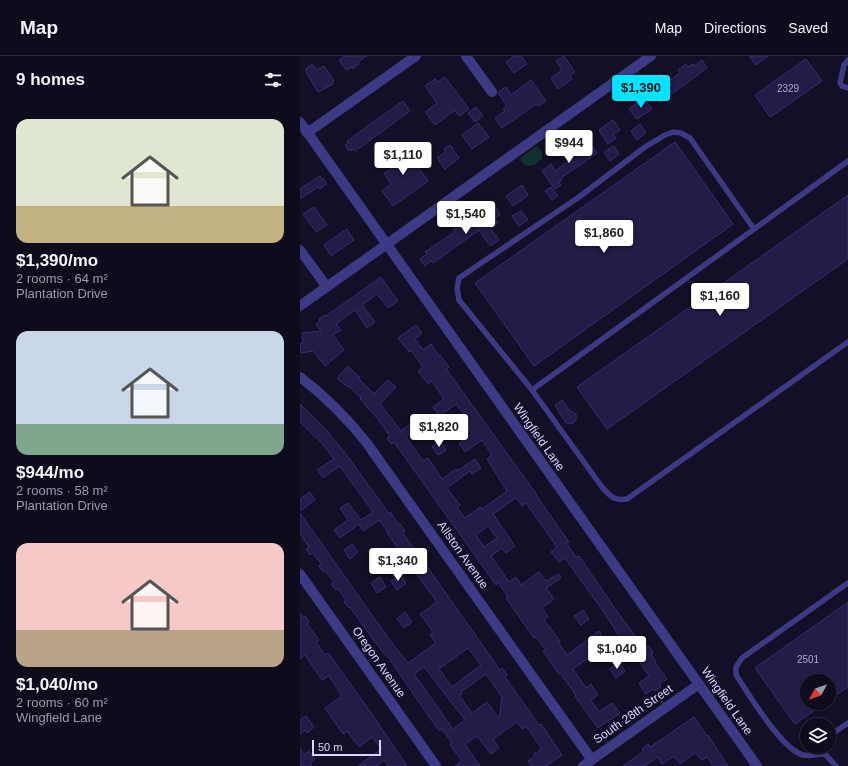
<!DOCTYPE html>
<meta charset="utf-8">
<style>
body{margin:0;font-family:Helvetica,sans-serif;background:#1c1929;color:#f1f3f6;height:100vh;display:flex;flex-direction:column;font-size:15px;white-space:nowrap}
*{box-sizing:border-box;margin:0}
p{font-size:13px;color:#9b9ba3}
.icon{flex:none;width:22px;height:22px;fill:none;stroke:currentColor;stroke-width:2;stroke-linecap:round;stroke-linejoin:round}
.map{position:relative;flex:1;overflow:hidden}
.panel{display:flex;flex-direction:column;background:#0e0b1c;width:300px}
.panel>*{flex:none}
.needle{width:26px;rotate:230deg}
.fabs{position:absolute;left:500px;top:618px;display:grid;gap:8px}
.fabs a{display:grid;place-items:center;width:36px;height:36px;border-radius:50%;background:#0e0b1c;box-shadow:0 1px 3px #0004,0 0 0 1px #2e2b3b;font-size:20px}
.scale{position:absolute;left:12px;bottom:10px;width:69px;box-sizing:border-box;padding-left:4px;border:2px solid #d9d4ff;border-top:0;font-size:11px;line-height:14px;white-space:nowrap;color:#d9d4ff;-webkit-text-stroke:3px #130f26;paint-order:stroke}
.price{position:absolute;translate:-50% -34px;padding:0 9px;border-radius:4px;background:#fff;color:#222;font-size:13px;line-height:26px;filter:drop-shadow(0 1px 2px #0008)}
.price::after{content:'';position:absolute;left:50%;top:24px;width:12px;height:9px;margin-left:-6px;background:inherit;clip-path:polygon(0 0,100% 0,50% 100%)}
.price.current{background:#00e5ff;color:#111}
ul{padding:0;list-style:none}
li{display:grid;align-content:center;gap:8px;height:212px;padding:0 16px}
li span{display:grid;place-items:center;height:124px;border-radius:12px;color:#555}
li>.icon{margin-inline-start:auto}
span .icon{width:72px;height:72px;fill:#fffc;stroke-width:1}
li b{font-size:17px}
h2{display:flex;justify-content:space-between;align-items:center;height:48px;padding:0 16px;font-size:17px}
header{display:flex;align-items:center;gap:24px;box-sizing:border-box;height:56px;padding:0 20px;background:#0e0b1c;border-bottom:1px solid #2e2b3b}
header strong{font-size:19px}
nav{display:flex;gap:22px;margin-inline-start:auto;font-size:14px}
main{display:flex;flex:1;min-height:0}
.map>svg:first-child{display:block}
.green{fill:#12302f}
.building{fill:#241b47;stroke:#3b2d73;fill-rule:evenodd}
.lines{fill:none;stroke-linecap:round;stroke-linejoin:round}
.lane{stroke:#3d3a85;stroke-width:5.5}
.street{stroke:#3d3a85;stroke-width:10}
.labels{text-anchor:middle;stroke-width:3.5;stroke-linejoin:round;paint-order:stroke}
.number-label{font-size:10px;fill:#aca6d1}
.street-label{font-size:12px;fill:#d9d4ff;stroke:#130f26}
</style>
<header>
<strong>Map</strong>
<nav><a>Map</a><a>Directions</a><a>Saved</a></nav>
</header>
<main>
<section class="panel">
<h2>9 homes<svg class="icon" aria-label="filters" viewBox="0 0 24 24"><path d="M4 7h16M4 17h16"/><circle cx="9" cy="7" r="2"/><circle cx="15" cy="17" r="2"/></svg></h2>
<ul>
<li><span style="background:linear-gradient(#dfe7d0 70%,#c2b280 0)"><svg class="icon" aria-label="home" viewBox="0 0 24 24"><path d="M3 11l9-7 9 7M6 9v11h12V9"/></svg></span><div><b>$1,390/mo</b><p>2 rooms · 64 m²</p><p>Plantation Drive</p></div></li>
<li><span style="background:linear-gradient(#c9d6e8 75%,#7fa58c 0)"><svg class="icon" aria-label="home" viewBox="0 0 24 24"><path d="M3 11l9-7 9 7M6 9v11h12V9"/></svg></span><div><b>$944/mo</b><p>2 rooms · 58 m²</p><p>Plantation Drive</p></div></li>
<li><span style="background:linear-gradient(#f6c9c9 70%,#b9a48a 0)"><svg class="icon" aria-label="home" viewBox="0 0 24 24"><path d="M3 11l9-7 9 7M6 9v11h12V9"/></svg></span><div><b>$1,040/mo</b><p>2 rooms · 60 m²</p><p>Wingfield Lane</p></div></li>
</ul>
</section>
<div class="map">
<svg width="548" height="710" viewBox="0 0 548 710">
<rect width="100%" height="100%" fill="#130f26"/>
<path class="green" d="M237,90L242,96V103L234,109L226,110L221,105L220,102Z"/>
<path class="building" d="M45,0H67L58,6L59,8L53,13L52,11L46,14L39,4Z
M214,0H221L227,8L214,17L206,6Z
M264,0L275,16L270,20L272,23L258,33L251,22L262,14L256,5Z
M449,0H468L456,9Z
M506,3L522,25L470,61L455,39Z
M402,4L407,12L366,42L357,29L365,24L367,26L380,17L378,14L386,8L388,11L393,8L394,10Z
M12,8L17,14L24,10L34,25L32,26L33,28L18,36L5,14Z
M145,21L169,53L159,60L155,54L135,69L125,56L137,47L125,30L135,23L138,26Z
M231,24L246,45L238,50L236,48L202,72L195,62L205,55L203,53L207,50L198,37V36L206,31L211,39Z
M344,42L352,53L337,63L329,53Z
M103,45L110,55L55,95L53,93L49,95L45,89L49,87L47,85Z
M176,51L183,60L175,66L168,57Z
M313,64L320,74L313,79L316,82L308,88L299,74Z
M178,67L189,81L172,93L162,79Z
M340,68L346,77L337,84L331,75Z
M375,86L433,168L234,310L175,227Z
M290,87L297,97L261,122L262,124L258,126L261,129L255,133L242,115L251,108L255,115L270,104L265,99L274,93L275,95L280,91L281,93Z
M150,89L159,102L145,113L137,102L146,96L144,93Z
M88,90L100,106L117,94L124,103L116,108L128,125L93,150L82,135L91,128L84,117L92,112L80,96Z
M314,90L319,98L310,105L304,96Z
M20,120L22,123L23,122L27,128L20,133L18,131L0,143V133Z
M222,129L228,139L213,150L206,140Z
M251,131L258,140L252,144L245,135Z
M548,139V203L307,373L277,331Z
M194,149L200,158L195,163L198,167L191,173L199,184L190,190L179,174L133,207L131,205L125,210L120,203L127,198L125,196L155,176L153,174L159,170L160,172L177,160L176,158L183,154L184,156Z
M14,151L27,169L16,176L3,158Z
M221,155L228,164L219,170L212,160Z
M47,173L54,184L31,200L24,189Z
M81,221L98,245L88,252L77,238L62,249L75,266L67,272L55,254L36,268L41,274L33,279L44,294L25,310L13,295L1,297L0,288L3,287L2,277L21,275L16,268L20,265L19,263L25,259L26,260Z
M116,269L122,277L115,283L123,294L131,288L139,300L140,299L149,311L146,313L157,328L237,439H236L269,486L266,487L276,501L279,500L316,554L345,593L349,590L353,597L351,598L356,606L355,607L367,623L359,628L361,631L355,635L353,633L346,638L339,627L349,620L330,592L329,593L319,580L305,558L265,502L259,506L251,496L257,491L226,447L222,450L216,442L193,458L215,490L206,497L202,492L191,500L209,526L216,521L221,529L239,516L246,525L259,518L261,522L246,532L254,543L242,552L248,561L244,564L260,585L258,586L267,599L289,583V582L299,575L306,586L288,599L290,601L273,613L286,632L291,628L298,639L291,644L299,656L312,647L320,657L298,672L275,640L276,639L260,617L259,618L243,595L246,594L236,581L234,582L212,551L206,542L208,540L198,527L196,529L94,386L91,388L87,382L90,380L77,362L60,343L61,342L51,332L45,329L37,322L48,310L60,322L59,323L74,338L88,324L96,331L80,348L101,375L114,365L119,372L106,381L123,405L128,402L142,423L156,413L157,415L175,403L181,412L172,418L170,415L147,432L160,449L157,451L165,462L180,451L182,453L207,435L187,403L192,399L182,384L165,396L159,387L172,378L164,365L167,363L156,348L139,360L133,351L144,343L132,325L128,328L118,315L123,311L111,294L109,296L98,282ZM188,470L197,482L184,491L176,479Z
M262,344L269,354L276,358V363L273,367L269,368L265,366L255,349Z
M0,348L26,374L46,398L85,452L89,457L90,456L99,469L100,468L105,475L102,476L133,519L200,614L202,612L207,619L205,621L239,669L241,668L262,699L246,710H231L228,705L235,700L234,698L242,693L226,670L222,673L217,666L193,683L199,692L191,698L177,680L165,688L180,710H155L162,705L150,689L152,687L142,673L139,675L90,604L75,586L50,551L49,552L44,546L46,544L38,533L36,534L31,528L34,526L25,515L23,516L19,510L21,508L13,497L10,499L6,493L9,491L0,478V457L89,583L108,607L136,587L130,579L133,576L120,558L137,546L87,477L88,476L79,464L63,475L59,468L40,482L34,474L48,464L40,452L48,447L61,464L73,456L40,410L23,422L17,414L34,403L19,384L0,366ZM168,592L181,609L152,631L139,613ZM124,611L165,664L153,673L114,618ZM186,618L202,641L199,663L187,646L172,657L159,639L162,638L161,636Z
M140,385L146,394L138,399L132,391Z
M10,436L15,444L0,455V443Z
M52,488L58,496L50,503L44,494Z
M100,519L106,527L97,534L91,525Z
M80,521L86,531L77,537L71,527Z
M548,546V631L529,644V625H507V647H525L495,668L455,612Z
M283,554L289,563L281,569L274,560Z
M105,556L112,566L104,572L97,563Z
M0,557L3,561L5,560L9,566L7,568L19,584L16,586L25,599L28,597L65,648L107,710H88L84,704L77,710H58L81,693L72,681L59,691L47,675L43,678L25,652L42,640L29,620L22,624L5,599L0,603Z
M319,607L325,615L316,622L310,613Z
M6,660L14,671L7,677L5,674L0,678V664Z
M394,661L407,680L408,679L428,710H413L407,701L402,704L395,697L380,708L374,700L362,708L358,701L345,710H323L344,695L342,693L348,688L350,691L358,686Z
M0,692L4,699L9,695L15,703L10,707L12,710H0Z"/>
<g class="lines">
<path class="lane" d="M548,4L544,9L540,27L542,30L548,32
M454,173L390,82L381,77L373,76L365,79L345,91L279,141L159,222L157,232L159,244L232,334L548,105
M232,334L302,431C311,441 314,445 327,443L548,286
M529,680L548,667
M521,698L522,691
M536,710L525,698C518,698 509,700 503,699C481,693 449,638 436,619V611L442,602L548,527"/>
<path class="street" d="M166,0L192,36
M0,66L457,710
M7,77L116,0
M0,194L27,231
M0,250L351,0
M0,321C25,340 46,361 66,386L292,704
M0,518L136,710
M283,710L399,628"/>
</g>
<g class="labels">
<g class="number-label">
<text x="488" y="36">2329</text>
<text x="508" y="607">2501</text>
</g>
<g class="street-label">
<text transform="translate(239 381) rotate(55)" y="4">Wingfield Lane</text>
<text transform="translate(163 499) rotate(55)" y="4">Allston Avenue</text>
<text transform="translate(79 606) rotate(55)" y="4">Oregon Avenue</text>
<text transform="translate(427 645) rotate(55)" y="4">Wingfield Lane</text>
<text transform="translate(333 658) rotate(-35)" y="4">South 28th Street</text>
</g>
</g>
</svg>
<div class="fabs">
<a><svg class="needle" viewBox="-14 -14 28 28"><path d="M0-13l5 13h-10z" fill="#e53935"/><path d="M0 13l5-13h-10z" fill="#9b9ba3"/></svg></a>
<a><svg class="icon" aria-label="layers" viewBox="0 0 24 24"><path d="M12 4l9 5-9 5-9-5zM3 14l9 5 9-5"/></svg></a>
</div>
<div class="scale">50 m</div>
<b class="price current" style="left:341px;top:53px">$1,390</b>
<b class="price" style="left:269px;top:108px">$944</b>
<b class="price" style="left:103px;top:120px">$1,110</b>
<b class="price" style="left:166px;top:179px">$1,540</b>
<b class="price" style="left:304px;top:198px">$1,860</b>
<b class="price" style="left:420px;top:261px">$1,160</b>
<b class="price" style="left:139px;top:392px">$1,820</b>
<b class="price" style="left:98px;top:526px">$1,340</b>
<b class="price" style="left:317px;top:614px">$1,040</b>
</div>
</main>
